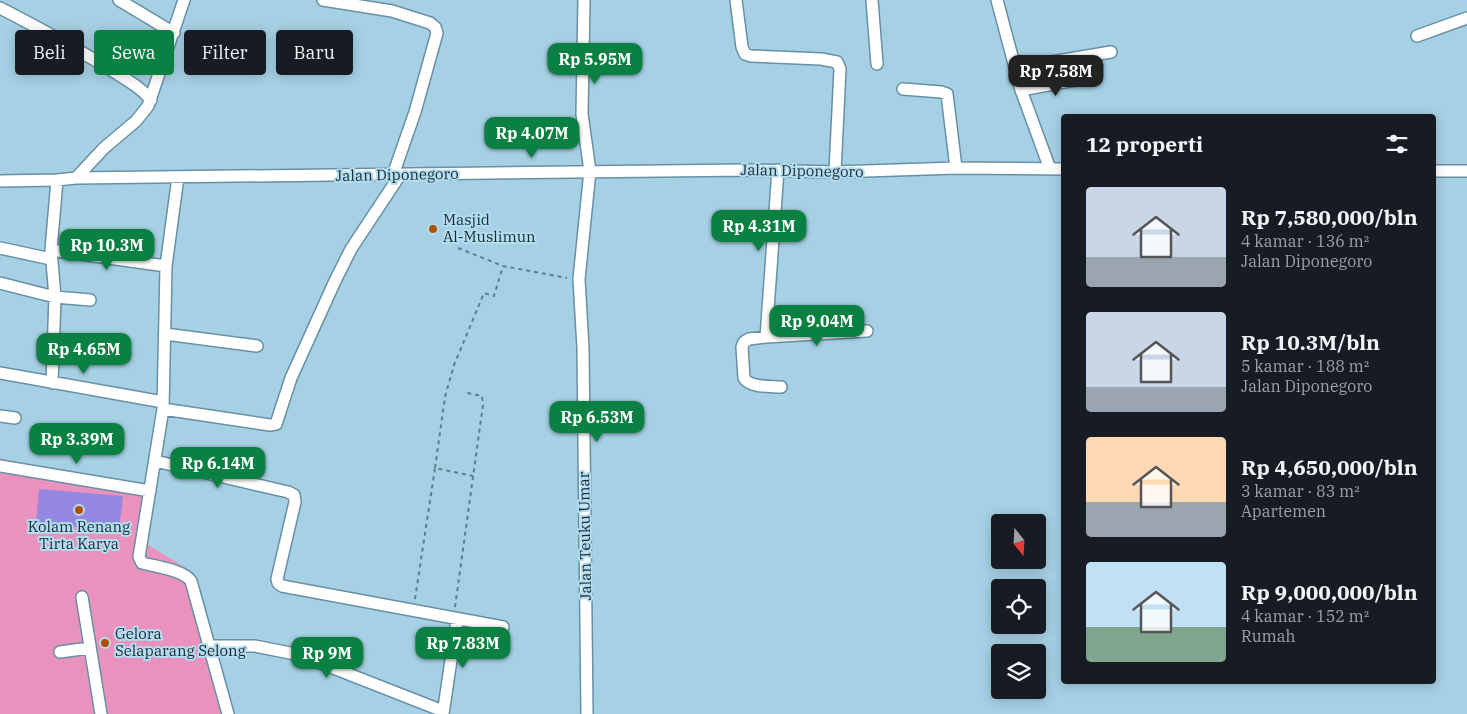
<!DOCTYPE html>
<html lang="id">
<meta charset="utf-8">
<style>
body{margin:0;font-family:"IBM Plex Serif",serif;background:#242831;color:#f1f3f6;height:100vh;display:flex;flex-direction:column;font-size:19px;white-space:nowrap}
*{box-sizing:border-box;margin:0}
p{font-size:16px;color:#9ea1a6}
.icon{flex:none;width:28px;height:28px;fill:none;stroke:currentColor;stroke-width:2;stroke-linecap:round;stroke-linejoin:round}
.map{position:relative;flex:1;overflow:hidden}
.panel{position:absolute;left:1061px;top:114px;width:375px;height:570px;display:flex;flex-direction:column;background:#171b24;border-radius:5px;box-shadow:0 2px 12px #0003}
.panel>*{flex:none}
.banner{position:absolute;left:15px;top:30px;width:475px;height:45px;display:flex;gap:10px}
.needle{width:32px;rotate:162deg}
.buttons{position:absolute;left:991px;top:514px;display:grid;gap:10px}
.buttons a{display:grid;place-items:center;width:55px;height:55px;border-radius:5px;background:#171b24;box-shadow:0 2px 12px #0003;font-size:25px}
.price{position:absolute;translate:-50% -42px;padding:0 11px;border-radius:10px;background:#0b8043;color:#fff;font-size:16px;line-height:32px;filter:drop-shadow(0 1px 2px #0008)}
.price::after{content:'';position:absolute;left:50%;top:30px;width:15px;height:11px;margin-left:-8px;background:inherit;clip-path:polygon(0 0,100% 0,50% 100%)}
.price.on{background:#222;color:#fff}
ul{padding:0;list-style:none}
li{display:flex;align-items:center;gap:15px;height:125px;padding:0 25px}
li span{display:grid;place-items:center;flex:none;width:140px;height:100px;border-radius:5px;color:#555}
li>.icon{margin-inline-start:auto}
span .icon{width:60px;height:60px;fill:#fffc;stroke-width:1}
li b{font-size:21px}
h2{display:flex;justify-content:space-between;align-items:center;height:60px;padding:0 25px;font-size:21px}
.pill{padding:0 18px;border-radius:5px;background:#171b24;box-shadow:0 2px 12px #0003;font-size:18px;line-height:45px}
.pill.on{background:#0b8043;color:#fff}
.map>svg:first-child{display:block}
.green{fill:#ea92be}
.water{fill:#9487e2}
.lines{fill:none;stroke-linecap:round;stroke-linejoin:round}
.minor-casing{stroke:#6890a3;stroke-width:14}
.path{stroke:#5f7d8a;stroke-width:2;stroke-dasharray:4 4;stroke-linecap:butt}
.minor{stroke:#fff;stroke-width:11}
.poi-dot{fill:#b05006;stroke:#b3ddf1;stroke-width:2}
.labels{text-anchor:middle;stroke-width:4;stroke-linejoin:round;paint-order:stroke}
.street-label{font-size:15px;fill:#1a2b32;stroke:#b3ddf1}
.poi-label{font-size:15px;fill:#1a2b32;stroke:#b3ddf1;text-anchor:start}
</style>
<div class="map">
<svg width="1467" height="714" viewBox="0 0 1467 714">
<rect width="100%" height="100%" fill="#a6d0e4"/>
<path class="green" d="M0,458L145,495V543L192,572L228,714H0Z"/>
<path class="water" d="M39,489L123,496L119,531L36,523Z"/>
<g class="lines">
<g class="minor-casing">
<path id="minor" d="M119,0L174,33
M323,0L392,11L430,23L435,27L437,33L415,112L393,175
M584,0L582,114L590,171L579,279L583,348L587,714
M736,0L742,47L745,54L751,56L821,59L837,62L840,69L835,172
M872,0L877,64
M997,0L1021,90L1050,169
M0,8C37,27 72,46 108,68C123,78 140,86 151,100
M1417,36L1467,18
M1015,68L1111,52
M903,89L941,92L947,94L956,168
M1021,90L1086,78
M1434,171H1467
M178,177L166,266L163,409L139,557L142,563C154,566 184,570 191,581L228,714
M76,178L104,148L136,121L148,106L184,0
M0,181L57,180L76,178L747,170L835,172L956,168L1064,169
M0,248L51,259
M51,250L166,266
M0,283L55,297L90,300
M165,334L257,346
M766,337L778,170
M0,373L163,402
M52,383L55,297L51,250L57,180
M781,387C770,386 750,388 744,378L742,347L744,342L749,339L766,337L867,331
M163,409L270,425L276,424L291,378L335,281L351,249L400,175
M0,416L15,418
M155,461L288,492L294,495L295,502L277,579L278,583L282,586L503,627
M0,466L150,491
M82,597L101,714
M209,646H255L300,655L443,711
M60,652L89,648
M443,714L457,620"/>
</g>
<path class="path" d="M458,248L503,266L567,278
M435,468L445,397L454,365L484,293L494,296L503,266
M415,599L435,468L473,476
M455,607L483,405L482,396L467,393"/>
<use href="#minor" class="minor"/>
</g>
<g class="poi-dot">
<circle cx="433" cy="229" r="5"/>
<circle cx="79" cy="510" r="5"/>
<circle cx="105" cy="643" r="5"/>
</g>
<g class="labels">
<g class="street-label">
<text transform="translate(802 171) rotate(1)" y="5">Jalan Diponegoro</text>
<text transform="translate(397 175) rotate(-1)" y="5">Jalan Diponegoro</text>
<text transform="translate(585 536) rotate(-91)" y="5">Jalan Teuku Umar</text>
</g>
<g class="poi-label">
<text x="443" y="225">Masjid<tspan x="443" dy="17">Al-Muslimun</tspan></text>
<text x="79" y="532" text-anchor="middle">Kolam Renang<tspan x="79" dy="17">Tirta Karya</tspan></text>
<text x="115" y="639">Gelora<tspan x="115" dy="17">Selaparang Selong</tspan></text>
</g>
</g>
</svg>
<div class="buttons">
<a><svg class="needle" viewBox="-14 -14 28 28"><path d="M0-13l5 13h-10z" fill="#e53935"/><path d="M0 13l5-13h-10z" fill="#9ea1a6"/></svg></a>
<a><svg class="icon" aria-label="locate" viewBox="0 0 24 24"><circle cx="12" cy="12" r="6"/><path d="M12 2v4M12 18v4M2 12h4M18 12h4"/></svg></a>
<a><svg class="icon" aria-label="layers" viewBox="0 0 24 24"><path d="M12 4l9 5-9 5-9-5zM3 14l9 5 9-5"/></svg></a>
</div>
<b class="price" style="left:595px;top:85px">Rp 5.95M</b>
<b class="price on" style="left:1056px;top:97px">Rp 7.58M</b>
<b class="price" style="left:532px;top:159px">Rp 4.07M</b>
<b class="price" style="left:759px;top:252px">Rp 4.31M</b>
<b class="price" style="left:107px;top:271px">Rp 10.3M</b>
<b class="price" style="left:817px;top:347px">Rp 9.04M</b>
<b class="price" style="left:84px;top:375px">Rp 4.65M</b>
<b class="price" style="left:597px;top:443px">Rp 6.53M</b>
<b class="price" style="left:77px;top:465px">Rp 3.39M</b>
<b class="price" style="left:218px;top:489px">Rp 6.14M</b>
<b class="price" style="left:463px;top:669px">Rp 7.83M</b>
<b class="price" style="left:327px;top:679px">Rp 9M</b>
<div class="banner">
<a class="pill">Beli</a>
<a class="pill on">Sewa</a>
<a class="pill">Filter</a>
<a class="pill">Baru</a>
</div>
<section class="panel">
<h2>12 properti<svg class="icon" aria-label="filters" viewBox="0 0 24 24"><path d="M4 7h16M4 17h16"/><circle cx="9" cy="7" r="2"/><circle cx="15" cy="17" r="2"/></svg></h2>
<ul>
<li><span style="background:linear-gradient(#c9d6e8 70%,#9aa5b1 0)"><svg class="icon" aria-label="home" viewBox="0 0 24 24"><path d="M3 11l9-7 9 7M6 9v11h12V9"/></svg></span><div><b>Rp 7,580,000/bln</b><p>4 kamar · 136 m²</p><p>Jalan Diponegoro</p></div></li>
<li><span style="background:linear-gradient(#c9d6e8 75%,#9aa5b1 0)"><svg class="icon" aria-label="home" viewBox="0 0 24 24"><path d="M3 11l9-7 9 7M6 9v11h12V9"/></svg></span><div><b>Rp 10.3M/bln</b><p>5 kamar · 188 m²</p><p>Jalan Diponegoro</p></div></li>
<li><span style="background:linear-gradient(#ffd9b3 65%,#9aa5b1 0)"><svg class="icon" aria-label="home" viewBox="0 0 24 24"><path d="M3 11l9-7 9 7M6 9v11h12V9"/></svg></span><div><b>Rp 4,650,000/bln</b><p>3 kamar · 83 m²</p><p>Apartemen</p></div></li>
<li><span style="background:linear-gradient(#bfe0f5 65%,#7fa58c 0)"><svg class="icon" aria-label="home" viewBox="0 0 24 24"><path d="M3 11l9-7 9 7M6 9v11h12V9"/></svg></span><div><b>Rp 9,000,000/bln</b><p>4 kamar · 152 m²</p><p>Rumah</p></div></li>
</ul>
</section>
</div>
